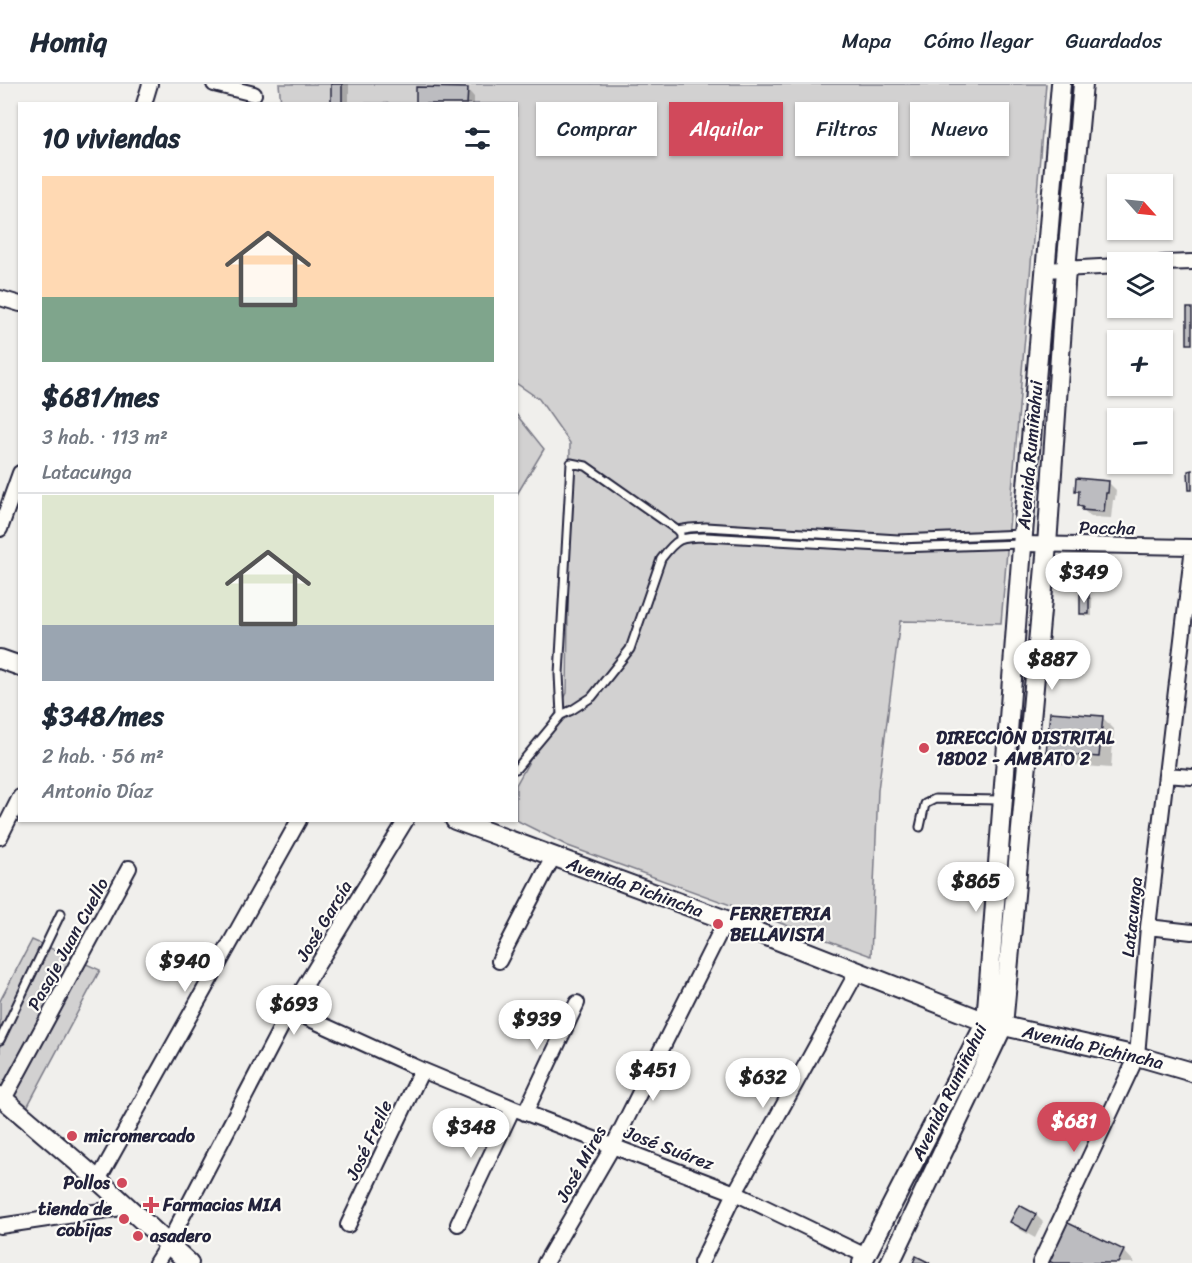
<!DOCTYPE html>
<html lang="es">
<meta charset="utf-8">
<style>
body{margin:0;font-family:Sriracha,sans-serif;background:#f2f2f3;color:#1f2937;height:100vh;display:flex;flex-direction:column;font-size:22px;white-space:nowrap}
*{box-sizing:border-box;margin:0}
p{font-size:20px;color:#747a83}
.icon{flex:none;width:33px;height:33px;fill:none;stroke:currentColor;stroke-width:2;stroke-linecap:round;stroke-linejoin:round}
.map{position:relative;flex:1;overflow:hidden}
.side{position:absolute;left:18px;top:18px;width:500px;height:720px;display:flex;flex-direction:column;background:#fff;border-radius:0px;box-shadow:0 2px 4px #0004}
.side>*{flex:none}
.top-card{position:absolute;left:536px;top:18px;width:566px;height:54px;display:flex;gap:12px}
.needle{width:39px;rotate:117deg}
.controls{position:absolute;left:1107px;top:90px;display:grid;gap:12px}
.controls a{display:grid;place-items:center;width:66px;height:66px;border-radius:0px;background:#fff;box-shadow:0 2px 4px #0004;font-size:30px}
.price{position:absolute;translate:-50% -51px;padding:0 14px;border-radius:21px;background:#fff;color:#222;font-size:20px;line-height:39px;filter:drop-shadow(0 2px 3px #0008)}
.price::after{content:'';position:absolute;left:50%;top:36px;width:18px;height:14px;margin-left:-9px;background:inherit;clip-path:polygon(0 0,100% 0,50% 100%)}
.price.selected{background:#d1495b;color:#fff}
ul{padding:0;list-style:none}
li{display:grid;align-content:center;gap:12px;height:318px;padding:0 24px}
li+li{border-top:2px solid #e0e1e3}
li span{display:grid;place-items:center;height:186px;border-radius:0px;color:#555}
li>.icon{margin-inline-start:auto}
span .icon{width:108px;height:108px;fill:#fffc;stroke-width:1}
li b{font-size:26px}
h2{display:flex;justify-content:space-between;align-items:center;height:72px;padding:0 24px;font-size:26px}
.tag{padding:0 21px;border-radius:0px;background:#fff;box-shadow:0 2px 4px #0004;font-size:21px;line-height:54px}
.tag.selected{background:#d1495b;color:#fff}
header{display:flex;align-items:center;gap:36px;box-sizing:border-box;height:84px;padding:0 30px;background:#fff;border-bottom:2px solid #e0e1e3}
header strong{font-size:28px}
nav{display:flex;gap:33px;margin-inline-start:auto;font-size:21px}
.map>svg:first-child{display:block}
.green{fill:#d2d1d1;stroke:#7a7a86;stroke-width:1.5}
.shadow{fill:#0003}
.building{fill:#bcbcc0;stroke:#22223b;stroke-width:1.5}
.lines{fill:none;stroke-linecap:round;stroke-linejoin:round}
.service-casing{stroke:#22223b;stroke-width:11}
.minor-casing{stroke:#22223b;stroke-width:18}
.secondary-casing{stroke:#22223b;stroke-width:22}
.service{stroke:#fdfcf7;stroke-width:7}
.minor{stroke:#fdfcf7;stroke-width:14}
.secondary{stroke:#fdfcf7;stroke-width:18}
.poi-dot{fill:#d1495b;stroke:#fdfcf7;stroke-width:2}
.labels{text-anchor:middle;stroke-width:4.5;stroke-linejoin:round;paint-order:stroke}
.street-label{font-size:18px;fill:#22223b;stroke:#fdfcf7}
.poi-label{font-size:18px;font-weight:bold;fill:#22223b;stroke:#fdfcf7;text-anchor:start}
</style>
<header>
<strong>Homiq</strong>
<nav><a>Mapa</a><a>Cómo llegar</a><a>Guardados</a></nav>
</header>
<div class="map">
<svg width="1192" height="1179" viewBox="0 0 1192 1179">
<rect width="100%" height="100%" fill="#f0efec"/>
<filter id="ink" filterUnits="userSpaceOnUse"><feTurbulence type="fractalNoise" baseFrequency=".0167" numOctaves="2"/><feDisplacementMap in="SourceGraphic" scale="12" xChannelSelector="R" yChannelSelector="G"/><feConvolveMatrix kernelMatrix="1 2 1 2 8 2 1 2 1" color-interpolation-filters="sRGB"/></filter>
<g filter="url(#ink)">
<path class="green" d="M279,0H1046L1001,539L900,537L878,706L871,872L568,762L516,736V701L567,609L570,359L539,315L516,299V20L281,19Z
M516,330L544,365L516,412Z
M32,856L100,886L26,1025L0,1005V917Z"/>
<path class="shadow" d="M333,0H349V20H332Z
M467,5L474,13V20H417Z
M1108,398L1116,406L1115,416H1113L1111,434L1091,433L1079,422L1080,410L1077,406Z
M1089,512L1092,515V532H1085L1081,529Z
M1102,633L1114,645L1111,684L1059,680L1048,668Z
M1020,1123L1036,1131L1043,1138L1035,1154L1019,1145L1012,1138Z
M1064,1139L1124,1167L1135,1179H1052L1048,1175Z"/>
<path class="building" d="M331,0H342V20H331Z
M416,3L468,4L467,20H416Z
M1187,224H1192V260H1187Z
M1192,386V406H1189L1188,387Z
M1076,394L1109,397L1108,409H1106L1104,428L1082,426L1083,423L1078,422L1079,407H1075Z
M1080,510H1089V530H1080Z
M1050,628L1103,632L1099,673L1046,669Z
M1019,1121L1036,1130L1027,1147L1010,1138Z
M1064,1137L1124,1166L1118,1179H1053L1046,1176Z
M916,1172L930,1179H913Z"/>
<g class="lines">
<g class="service-casing">
<path id="service" d="M677,446L690,444L706,443L898,455L1023,450
M561,631L559,590L571,379L586,382L677,446L680,450V455
M516,685L561,631L572,626L592,613L630,565L661,475C677,454 680,453 706,453L898,464L1022,460
M920,743L925,720L935,715L1002,716
M0,956L61,829"/>
</g>
<g class="minor-casing">
<path id="minor" d="M214,0L254,10
M144,20L150,0
M1162,179L1192,178
M1045,186L1118,182
M0,214L20,220
M0,445L20,389
M1022,460L1192,463
M1166,691L1192,693
M0,753L20,713
M1148,843L1192,848
M499,877L553,773
M290,926L422,986L513,1024L735,1109L866,1172
M4,1015L129,784
M525,1029L577,919
M98,1096L299,736
M458,1140L513,1024
M348,1141L422,986
M0,1142L128,1123
M156,1179L168,1160L290,926L406,736
M545,1179L613,1062L726,836
M701,1179L735,1109L857,888
M1040,1179L1137,972L1148,843L1192,471"/>
</g>
<g class="secondary-casing">
<path id="secondary" d="M0,575L20,582
M455,736L726,836L986,938L1137,972L1192,988
M0,1012L98,1096L189,1179
M862,1179L986,938L1023,450L1061,0
M890,1179L1003,942L1047,461L1066,185L1083,0"/>
</g>
<use href="#service" class="service"/>
<use href="#minor" class="minor"/>
<use href="#secondary" class="secondary"/>
</g>
</g>
<g class="poi-dot">
<circle cx="924" cy="664" r="6"/>
<circle cx="718" cy="840" r="6"/>
<circle cx="72" cy="1052" r="6"/>
<circle cx="122" cy="1099" r="6"/>
<path d="M148 1112h6v6h6v6h-6v6h-6v-6h-6v-6h6z"/>
<circle cx="124" cy="1135" r="6"/>
<circle cx="138" cy="1152" r="6"/>
</g>
<g class="labels">
<g class="street-label">
<text transform="translate(1030 371) rotate(-85)" y="6">Avenida Rumiñahui</text>
<text transform="translate(1107 444) rotate(1)" y="6">Paccha</text>
<text transform="translate(635 803) rotate(20)" y="6">Avenida Pichincha</text>
<text transform="translate(1132 833) rotate(-84)" y="6">Latacunga</text>
<text transform="translate(324 837) rotate(-59)" y="6">José García</text>
<text transform="translate(68 860) rotate(-61)" y="6">Pasaje Juan Cuello</text>
<text transform="translate(1093 963) rotate(13)" y="6">Avenida Pichincha</text>
<text transform="translate(949 1008) rotate(-64)" y="6">Avenida Rumiñahui</text>
<text transform="translate(369 1056) rotate(-65)" y="6">José Freile</text>
<text transform="translate(669 1064) rotate(21)" y="6">José Suárez</text>
<text transform="translate(581 1080) rotate(-61)" y="6">José Mires</text>
</g>
<g class="poi-label">
<text x="936" y="660">DIRECCIÒN DISTRITAL<tspan x="936" dy="21">18D02 - AMBATO 2</tspan></text>
<text x="730" y="836">FERRETERIA<tspan x="730" dy="21">BELLAVISTA</tspan></text>
<text x="84" y="1058">micromercado</text>
<text x="110" y="1105" text-anchor="end">Pollos</text>
<text x="163" y="1127">Farmacias MIA</text>
<text x="112" y="1131" text-anchor="end">tienda de<tspan x="112" dy="21">cobijas</tspan></text>
<text x="150" y="1158">asadero</text>
</g>
</g>
</svg>
<div class="controls">
<a><svg class="needle" viewBox="-14 -14 28 28"><path d="M0-13l5 13h-10z" fill="#e53935"/><path d="M0 13l5-13h-10z" fill="#747a83"/></svg></a>
<a><svg class="icon" aria-label="layers" viewBox="0 0 24 24"><path d="M12 4l9 5-9 5-9-5zM3 14l9 5 9-5"/></svg></a>
<a>+</a>
<a>−</a>
</div>
<b class="price" style="left:1084px;top:520px">$349</b>
<b class="price" style="left:1052px;top:607px">$887</b>
<b class="price" style="left:976px;top:829px">$865</b>
<b class="price" style="left:185px;top:909px">$940</b>
<b class="price" style="left:294px;top:952px">$693</b>
<b class="price" style="left:537px;top:967px">$939</b>
<b class="price" style="left:653px;top:1018px">$451</b>
<b class="price" style="left:763px;top:1025px">$632</b>
<b class="price selected" style="left:1074px;top:1069px">$681</b>
<b class="price" style="left:471px;top:1075px">$348</b>
<div class="top-card">
<a class="tag">Comprar</a>
<a class="tag selected">Alquilar</a>
<a class="tag">Filtros</a>
<a class="tag">Nuevo</a>
</div>
<section class="side">
<h2>10 viviendas<svg class="icon" aria-label="filters" viewBox="0 0 24 24"><path d="M4 7h16M4 17h16"/><circle cx="9" cy="7" r="2"/><circle cx="15" cy="17" r="2"/></svg></h2>
<ul>
<li><span style="background:linear-gradient(#ffd9b3 65%,#7fa58c 0)"><svg class="icon" aria-label="home" viewBox="0 0 24 24"><path d="M3 11l9-7 9 7M6 9v11h12V9"/></svg></span><div><b>$681/mes</b><p>3 hab. · 113 m²</p><p>Latacunga</p></div></li>
<li><span style="background:linear-gradient(#dfe7d0 70%,#9aa5b1 0)"><svg class="icon" aria-label="home" viewBox="0 0 24 24"><path d="M3 11l9-7 9 7M6 9v11h12V9"/></svg></span><div><b>$348/mes</b><p>2 hab. · 56 m²</p><p>Antonio Díaz</p></div></li>
</ul>
</section>
</div>
